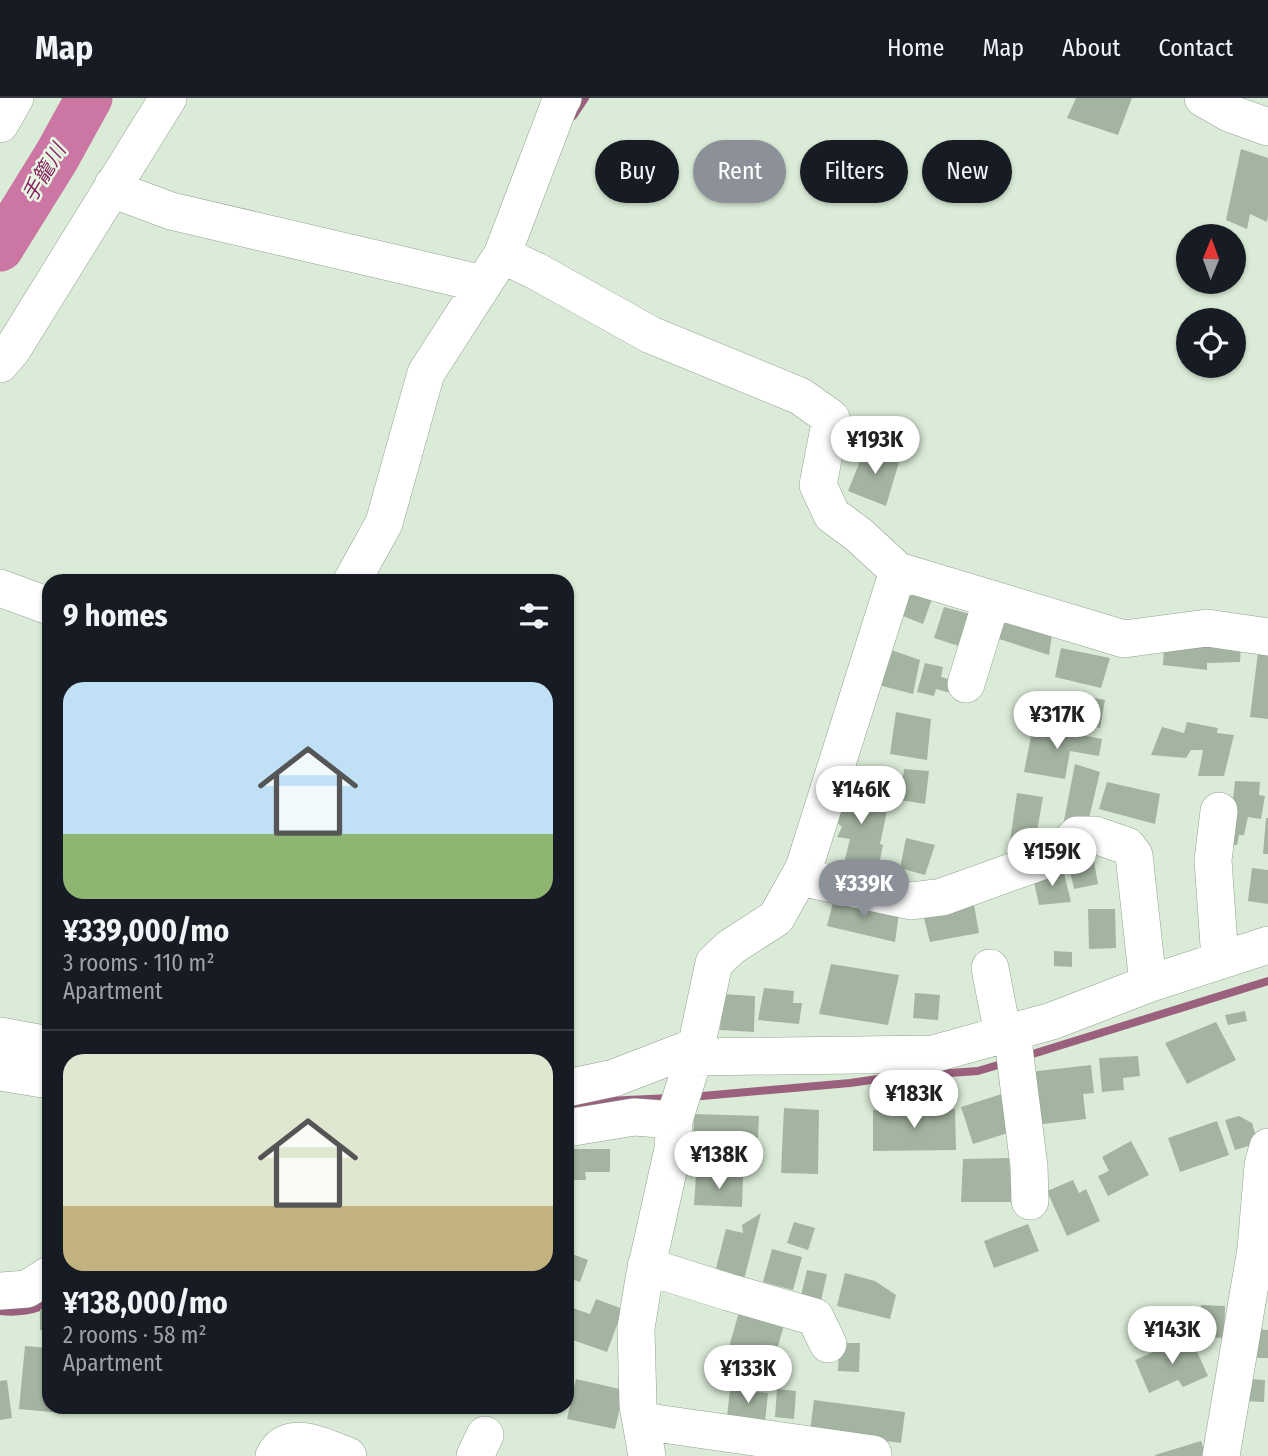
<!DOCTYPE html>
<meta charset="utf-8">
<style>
body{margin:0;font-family:"Fira Sans Condensed","Noto Sans JP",sans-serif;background:#242831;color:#f1f3f6;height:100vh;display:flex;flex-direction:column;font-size:26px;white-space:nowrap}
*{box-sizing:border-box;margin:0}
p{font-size:23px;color:#9ea1a6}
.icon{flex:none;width:38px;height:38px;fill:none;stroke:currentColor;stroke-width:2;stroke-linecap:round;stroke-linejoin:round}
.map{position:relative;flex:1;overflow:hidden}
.details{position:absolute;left:42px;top:476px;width:532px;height:840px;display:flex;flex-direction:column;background:#171b24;border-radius:21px;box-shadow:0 2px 5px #0004}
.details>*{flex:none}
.banner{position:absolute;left:595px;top:42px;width:567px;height:63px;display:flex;gap:14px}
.needle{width:46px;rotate:1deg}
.tools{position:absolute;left:1176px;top:126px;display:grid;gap:14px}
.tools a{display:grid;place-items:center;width:70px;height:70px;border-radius:50%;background:#171b24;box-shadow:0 2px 5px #0004;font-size:35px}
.price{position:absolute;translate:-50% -60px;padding:0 16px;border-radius:24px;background:#fff;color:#222;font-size:23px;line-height:46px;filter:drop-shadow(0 2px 4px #0008)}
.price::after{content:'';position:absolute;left:50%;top:42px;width:21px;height:16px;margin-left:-10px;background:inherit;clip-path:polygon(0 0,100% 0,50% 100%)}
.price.on{background:#8c9099;color:#fff}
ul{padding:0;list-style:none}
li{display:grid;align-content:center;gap:14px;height:371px;padding:0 21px}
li+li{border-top:2px solid #363941}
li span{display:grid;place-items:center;height:217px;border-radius:21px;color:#555}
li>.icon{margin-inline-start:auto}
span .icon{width:126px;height:126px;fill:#fffc;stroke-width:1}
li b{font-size:30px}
h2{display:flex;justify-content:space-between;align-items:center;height:84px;padding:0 21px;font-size:30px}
.chip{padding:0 24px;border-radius:32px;background:#171b24;box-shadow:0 2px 5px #0004;font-size:24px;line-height:63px}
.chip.on{background:#8c9099;color:#fff}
header{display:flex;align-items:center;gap:42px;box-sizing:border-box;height:98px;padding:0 35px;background:#171b24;border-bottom:2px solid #363941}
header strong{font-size:33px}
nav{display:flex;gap:38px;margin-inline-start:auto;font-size:24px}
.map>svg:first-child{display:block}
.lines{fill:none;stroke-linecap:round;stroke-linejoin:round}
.stream{stroke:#9a607e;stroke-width:8}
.river{stroke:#cb76a3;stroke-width:47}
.building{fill:#a3b4a0}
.minor-casing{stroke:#91a28f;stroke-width:38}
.minor{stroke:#fff;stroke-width:37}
.labels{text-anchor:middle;stroke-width:5;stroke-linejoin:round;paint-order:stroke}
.water-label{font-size:21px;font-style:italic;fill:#892461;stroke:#e7f9e4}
</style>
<header>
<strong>Map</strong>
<nav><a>Home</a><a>Map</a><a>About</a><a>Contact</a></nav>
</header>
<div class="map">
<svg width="1268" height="1358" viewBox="0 0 1268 1358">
<rect width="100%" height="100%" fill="#daecd7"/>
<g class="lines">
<path class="stream" d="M573,18L585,0
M1023,959L1268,883
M691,999L850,985L892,979L978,973L1008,964
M567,1010L606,1003L671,1000
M0,1213C16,1215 36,1213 49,1204"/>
<path class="river" d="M0,150L57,58L89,0"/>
</g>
<path class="building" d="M1076,0H1132L1118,37L1067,20Z
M1241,51L1268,60V117L1267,124L1250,116L1247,131L1226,122Z
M867,346L899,364L886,408L848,393Z
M906,488L933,498L923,526L895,515Z
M944,509L974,517L965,550L934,540Z
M1006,512L1053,530L1049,557L996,540Z
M1207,542L1241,545L1240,564L1207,565V572L1163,567L1164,547L1207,549Z
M883,549L920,562L913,596L871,585Z
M1061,550L1110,560L1101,590L1055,579Z
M1258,554L1268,555V621L1250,619Z
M925,565L943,569L941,579L958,584L955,596L936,591L934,598L917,594Z
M1074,596L1105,602L1100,630L1076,626Z
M896,614L931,621L927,662L890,656Z
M1187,624L1218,630L1217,635L1234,637L1224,678H1198L1203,652H1191L1186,660L1151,657L1162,629L1184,635Z
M1033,628L1102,641L1099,658L1070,653L1065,681L1024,674Z
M1075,666L1100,674L1085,737L1062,733Z
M904,671L929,673L925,706L900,702Z
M842,677L882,690V693L891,694L880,746L883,747L875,787L841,777L850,741L837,739L842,729L829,717Z
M1235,683L1260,684L1259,697L1265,698L1261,721L1248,719L1244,737H1239L1237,747H1228Z
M1107,684L1160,696L1155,726L1099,711Z
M1017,695L1043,699L1032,762L1006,770Z
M1266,720H1268V756H1263Z
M906,740L935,747L925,777L900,770Z
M1093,758L1098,786L1074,791L1068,764Z
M1252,770L1268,772V806L1248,803Z
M1063,771L1071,804L1039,807L1033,779Z
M834,800L899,815L895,844L827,828Z
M973,801L979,835L930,844L922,812Z
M1088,811H1115L1116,850L1089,851Z
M1054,853L1072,854V869L1054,868Z
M831,866L899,877L888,927L819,916Z
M764,890L794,893L793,905H802L799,926L758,922Z
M915,895L940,897L938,922L913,920Z
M722,896L755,898L754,934L720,932Z
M1245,913L1247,923L1228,927L1225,917Z
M1216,924L1236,962L1187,986L1165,945Z
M1138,958L1140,978L1123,980L1124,992L1102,994L1099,960Z
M1091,967L1094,995L1083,996L1086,1021L1035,1027L1029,974Z
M1008,994L1020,1031L973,1046L961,1009Z
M784,1010L819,1012L818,1076L781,1075Z
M955,1011L956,1052L873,1053V1012Z
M694,1016L759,1018L758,1040L724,1039V1051H693Z
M1239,1018L1252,1025L1258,1045L1235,1052L1225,1022Z
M1217,1023L1229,1057L1180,1074L1168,1040Z
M1131,1043L1149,1077L1108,1098L1098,1078L1109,1073L1102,1059Z
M567,1051H610V1074H585L586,1082H567Z
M1009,1060L1012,1104H961L963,1061Z
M696,1077L743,1079L742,1109L694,1107Z
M1073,1082L1079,1095L1086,1091L1100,1123L1067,1138L1047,1093Z
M761,1115L741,1193L712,1186L726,1131L743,1135L742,1127Z
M794,1124L815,1130L808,1152L787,1145Z
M1028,1126L1039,1153L994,1170L984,1143Z
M772,1151L802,1159L793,1192L763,1184Z
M567,1154L588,1162L580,1184L571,1181L567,1190Z
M807,1172L827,1176L820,1207L800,1202Z
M845,1175L875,1183L896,1197L890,1221L837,1208Z
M596,1201L623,1211L607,1254L567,1240V1208L590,1216Z
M1201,1207L1225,1208L1224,1240L1199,1239Z
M40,1211H49V1232H40Z
M739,1214L784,1227L774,1262L729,1249Z
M1258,1231L1268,1232V1260H1257Z
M1190,1238L1208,1278L1183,1289L1178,1282L1149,1295L1135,1262Z
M839,1245H860L859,1274L838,1273Z
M25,1248L49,1250V1309H73L72,1316L19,1311Z
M576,1281L624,1292L615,1331L567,1321Z
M1247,1281L1265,1282L1264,1304L1246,1303Z
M7,1282L12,1320L0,1322V1283Z
M730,1291L768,1295L765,1324L727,1319Z
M777,1291L796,1293L794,1321L775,1319Z
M814,1302L905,1314L901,1345L810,1333Z
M1201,1343L1206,1358H1156L1155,1357Z"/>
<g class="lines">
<g class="minor-casing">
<path id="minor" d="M1203,0L1229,15L1268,29
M0,26L15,0
M113,87L128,97L171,113L483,186
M502,157L536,173L651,237L800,298L831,320L818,387L832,417L859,437L898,473L1124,541L1207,530L1268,539
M0,266L12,252L168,0
M352,483L384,425L426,275L502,157L560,5L563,0
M0,490L49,508
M966,586L992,501
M1219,713L1213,762L1220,862
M799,779L911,803L942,799L1056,758L1077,737H1095L1127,748L1134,757L1148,886
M990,870L1003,937
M1012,934L1029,1068L1030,1103
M0,938L49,947
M694,959L714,865L731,849L776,820L804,770L898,473
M0,974L49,982
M567,990L614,980L697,948
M567,1030L634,1019L674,1022
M646,1168L728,1194L815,1219L828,1246
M0,1193L27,1191L49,1177
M641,1323L873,1356V1358
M274,1358C289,1329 325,1350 348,1358
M475,1358L485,1337
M647,1358L638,1307L636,1230L644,1181L673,1051L674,1022L694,959L933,956L1052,923L1148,886L1268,847
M1221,1358L1256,1151L1263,1067L1268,1049"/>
</g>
<use href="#minor" class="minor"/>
</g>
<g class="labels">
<g class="water-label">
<text transform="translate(44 75) rotate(-59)" y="7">手籠川</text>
</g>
</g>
</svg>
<div class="tools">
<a><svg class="needle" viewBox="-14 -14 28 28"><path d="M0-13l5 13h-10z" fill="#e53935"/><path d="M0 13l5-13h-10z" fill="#9ea1a6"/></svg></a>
<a><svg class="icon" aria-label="locate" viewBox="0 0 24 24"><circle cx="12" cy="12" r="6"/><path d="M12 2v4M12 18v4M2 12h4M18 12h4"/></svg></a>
</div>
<b class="price" style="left:875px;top:378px">¥193K</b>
<b class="price" style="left:1057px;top:653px">¥317K</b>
<b class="price" style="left:861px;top:728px">¥146K</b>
<b class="price" style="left:1052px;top:790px">¥159K</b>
<b class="price on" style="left:864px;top:822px">¥339K</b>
<b class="price" style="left:914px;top:1032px">¥183K</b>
<b class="price" style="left:719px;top:1093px">¥138K</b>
<b class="price" style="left:1172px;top:1268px">¥143K</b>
<b class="price" style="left:748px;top:1307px">¥133K</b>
<div class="banner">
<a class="chip">Buy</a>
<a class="chip on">Rent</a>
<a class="chip">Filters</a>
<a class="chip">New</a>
</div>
<section class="details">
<h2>9 homes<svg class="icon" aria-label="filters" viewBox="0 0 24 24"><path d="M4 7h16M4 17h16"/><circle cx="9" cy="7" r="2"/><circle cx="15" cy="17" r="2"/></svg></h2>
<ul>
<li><span style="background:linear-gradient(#bfe0f5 70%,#8fb573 0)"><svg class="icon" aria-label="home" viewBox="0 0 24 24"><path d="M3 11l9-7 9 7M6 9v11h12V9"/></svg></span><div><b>¥339,000/mo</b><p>3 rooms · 110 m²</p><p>Apartment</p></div></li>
<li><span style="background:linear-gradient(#dfe7d0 70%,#c2b280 0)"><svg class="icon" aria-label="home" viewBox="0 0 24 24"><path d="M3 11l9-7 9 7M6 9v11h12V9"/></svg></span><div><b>¥138,000/mo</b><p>2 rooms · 58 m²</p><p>Apartment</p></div></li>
</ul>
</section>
</div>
